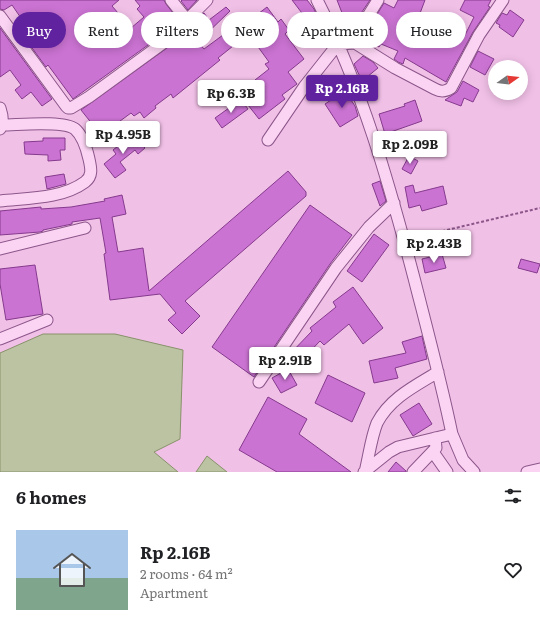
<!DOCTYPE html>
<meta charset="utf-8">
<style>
body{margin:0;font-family:Literata,serif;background:#f2f2f2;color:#202124;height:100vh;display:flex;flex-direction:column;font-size:15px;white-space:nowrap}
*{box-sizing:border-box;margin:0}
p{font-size:13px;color:#757577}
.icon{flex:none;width:22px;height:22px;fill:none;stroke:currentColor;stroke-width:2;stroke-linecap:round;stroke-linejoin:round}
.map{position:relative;height:472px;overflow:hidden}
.panel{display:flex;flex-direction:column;background:#fff;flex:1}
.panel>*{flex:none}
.hud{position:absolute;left:12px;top:12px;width:516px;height:36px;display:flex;gap:8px}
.needle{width:26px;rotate:76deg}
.fabs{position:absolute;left:488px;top:60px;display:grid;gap:8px}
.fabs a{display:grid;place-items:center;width:40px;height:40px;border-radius:50%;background:#fff;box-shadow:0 2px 10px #0003;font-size:20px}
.price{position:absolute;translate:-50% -34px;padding:0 9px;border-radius:4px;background:#fff;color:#222;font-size:13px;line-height:26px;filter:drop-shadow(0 1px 2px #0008)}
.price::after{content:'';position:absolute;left:50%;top:24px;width:12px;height:9px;margin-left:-6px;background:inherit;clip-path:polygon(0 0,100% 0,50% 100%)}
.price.active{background:#6122a0;color:#fff}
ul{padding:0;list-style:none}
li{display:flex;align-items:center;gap:12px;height:100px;padding:0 16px}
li+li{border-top:1px solid #e0e0e0}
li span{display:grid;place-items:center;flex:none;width:112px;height:80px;border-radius:0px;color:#555}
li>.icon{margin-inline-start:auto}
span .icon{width:48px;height:48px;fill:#fffc;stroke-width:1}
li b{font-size:17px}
h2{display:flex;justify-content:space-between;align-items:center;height:48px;padding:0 16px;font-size:17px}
.tag{padding:0 14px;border-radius:18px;background:#fff;box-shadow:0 2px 10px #0003;font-size:14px;line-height:36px}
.tag.active{background:#6122a0;color:#fff}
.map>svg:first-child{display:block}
.water{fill:#bcc3a3;stroke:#88926a}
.building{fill:#cb73d3;stroke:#853a8d}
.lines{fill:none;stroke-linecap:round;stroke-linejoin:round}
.minor-casing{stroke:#8c568a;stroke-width:13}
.path{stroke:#8c568a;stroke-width:2;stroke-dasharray:3 2;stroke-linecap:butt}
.minor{stroke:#fbd4f3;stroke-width:11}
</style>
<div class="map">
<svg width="540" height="472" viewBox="0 0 540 472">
<rect width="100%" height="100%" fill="#f1c0e7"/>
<path class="water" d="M43,334H115L183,350L180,439L154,452L178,472H0V353Z
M207,456L227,472H196Z"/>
<path class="building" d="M0,0H119L112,6L131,28L144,17L137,9L140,6L135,0H164L166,4L180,22L73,99L48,65L46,67L16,26L23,21L12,5L4,10L0,9Z
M182,0H197L188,10L181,1Z
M292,0H307L314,9L322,26L313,32L306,22L308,21Z
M337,0H370L349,31Z
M398,0H425L419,16L462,41L474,17L460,10L465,0H491L488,6L490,7L473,32L446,82L405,58L403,64L398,62L394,59L398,51L381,44L379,47L363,37L384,3L394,8Z
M226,7L230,11L198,42L204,49L223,35L233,46L218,58L220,60L173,98L171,94L155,106L156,108L144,118L140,112L134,116L131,113L101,135L81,110L185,35L192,30L194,23L204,13L209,20Z
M267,7L278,22L281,19L289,30L285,34L304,59L288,72L297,84L282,95L285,99L259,119L248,105L264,93L255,80L269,69L265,64L269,62L240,22L251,13L254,17Z
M510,10L524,20L513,37L499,27L500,25L496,23L502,13L507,15Z
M0,28L52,99L42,106L31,92L22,99L15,90L21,85L10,70L0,77Z
M478,51L494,59L485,75L470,67Z
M363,56L373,62L378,68L362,81L354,64Z
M463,81L479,90L473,102L464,98L461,106L445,100L457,92Z
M345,91L355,106L358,116L340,127L325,104Z
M415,100L422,121L385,134L379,114L405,106L404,104Z
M242,101L248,109L222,128L215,118L229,108L230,110Z
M133,134L145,148L138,154L135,150L120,162L126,170L115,178L104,164L116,154L113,150Z
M43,138H65V150H60L61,160L48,161V155L25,154L24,142L43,141Z
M409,156L418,161L411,174L402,169Z
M288,171L306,192V196L185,301L200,316L182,334L168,320L176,313L160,294L110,300L104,254L106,253L100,218L72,222V224L43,230V231L40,232L0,235V211L41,207V209L71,207L105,201L104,199L122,195L126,214L112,217L118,252L143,248L149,291Z
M64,174L66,184L47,189L45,177Z
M380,181L386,201L380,206L372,184Z
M413,185L415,193L443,186L447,204L422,211L420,205L409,208L405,187Z
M310,205L352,235L330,264L254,377L212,347Z
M374,234L389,245L362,282L347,271Z
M442,254L446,268L425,273L422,259Z
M521,259L540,264L537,273L518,268Z
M35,265L43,314L6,320L0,284V269Z
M353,287L383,328L363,344L349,324L324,345L320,341L298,364L289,355L312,331L310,328L336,307L333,302Z
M422,336L427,359L395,368L398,378L374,383L369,361L406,353L402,342Z
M288,369L297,385L281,393L272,378Z
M328,375L365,393L352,422L315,403Z
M268,397L307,419L299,434L351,472H277L239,450Z
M419,403L432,424L413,436L400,415Z
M396,462L406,471V472H388Z"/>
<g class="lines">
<g class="minor-casing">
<path id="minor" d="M171,0L187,20
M317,0C362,87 389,183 414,278C427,329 441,381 452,434L463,460L474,472
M0,16L66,106L68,108H71L89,97L181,30L187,25V20L207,0
M349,42L360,29L378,0
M0,108C2,114 4,123 0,129
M268,140L304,87L338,44L355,43L395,68L435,89C441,92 445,92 451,88L479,35L503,0
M0,201C27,198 62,199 85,182C93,176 91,168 89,159C87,150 83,136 75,129C63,120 18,125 2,125
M0,249L85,228
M0,339L47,320
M259,382L336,268L369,227L394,203
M433,452L447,472
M364,472L389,452L398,447L452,434
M365,472C369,456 371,438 377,423C390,398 415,386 438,372
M413,472L436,448L435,438
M527,472L540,469"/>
</g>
<path class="path" d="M413,238L540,208"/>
<use href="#minor" class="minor"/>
</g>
</svg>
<div class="fabs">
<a><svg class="needle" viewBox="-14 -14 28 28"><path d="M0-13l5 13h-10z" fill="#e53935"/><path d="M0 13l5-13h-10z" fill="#757577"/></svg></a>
</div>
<b class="price active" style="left:342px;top:109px">Rp 2.16B</b>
<b class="price" style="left:231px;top:114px">Rp 6.3B</b>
<b class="price" style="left:123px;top:155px">Rp 4.95B</b>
<b class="price" style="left:410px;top:165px">Rp 2.09B</b>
<b class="price" style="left:434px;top:264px">Rp 2.43B</b>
<b class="price" style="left:285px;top:381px">Rp 2.91B</b>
<div class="hud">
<a class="tag active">Buy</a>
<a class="tag">Rent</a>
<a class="tag">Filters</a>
<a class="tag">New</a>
<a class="tag">Apartment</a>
<a class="tag">House</a>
</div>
</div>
<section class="panel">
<h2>6 homes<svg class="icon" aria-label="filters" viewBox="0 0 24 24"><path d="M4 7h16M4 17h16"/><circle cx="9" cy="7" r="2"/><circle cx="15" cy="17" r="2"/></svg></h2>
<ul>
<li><span style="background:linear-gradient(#a9c7e8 60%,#7fa58c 0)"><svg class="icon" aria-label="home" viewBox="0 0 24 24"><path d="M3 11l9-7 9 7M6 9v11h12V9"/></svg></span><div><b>Rp 2.16B</b><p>2 rooms · 64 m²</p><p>Apartment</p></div><svg class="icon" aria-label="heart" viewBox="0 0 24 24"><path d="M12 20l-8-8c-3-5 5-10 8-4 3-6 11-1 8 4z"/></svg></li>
</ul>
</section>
